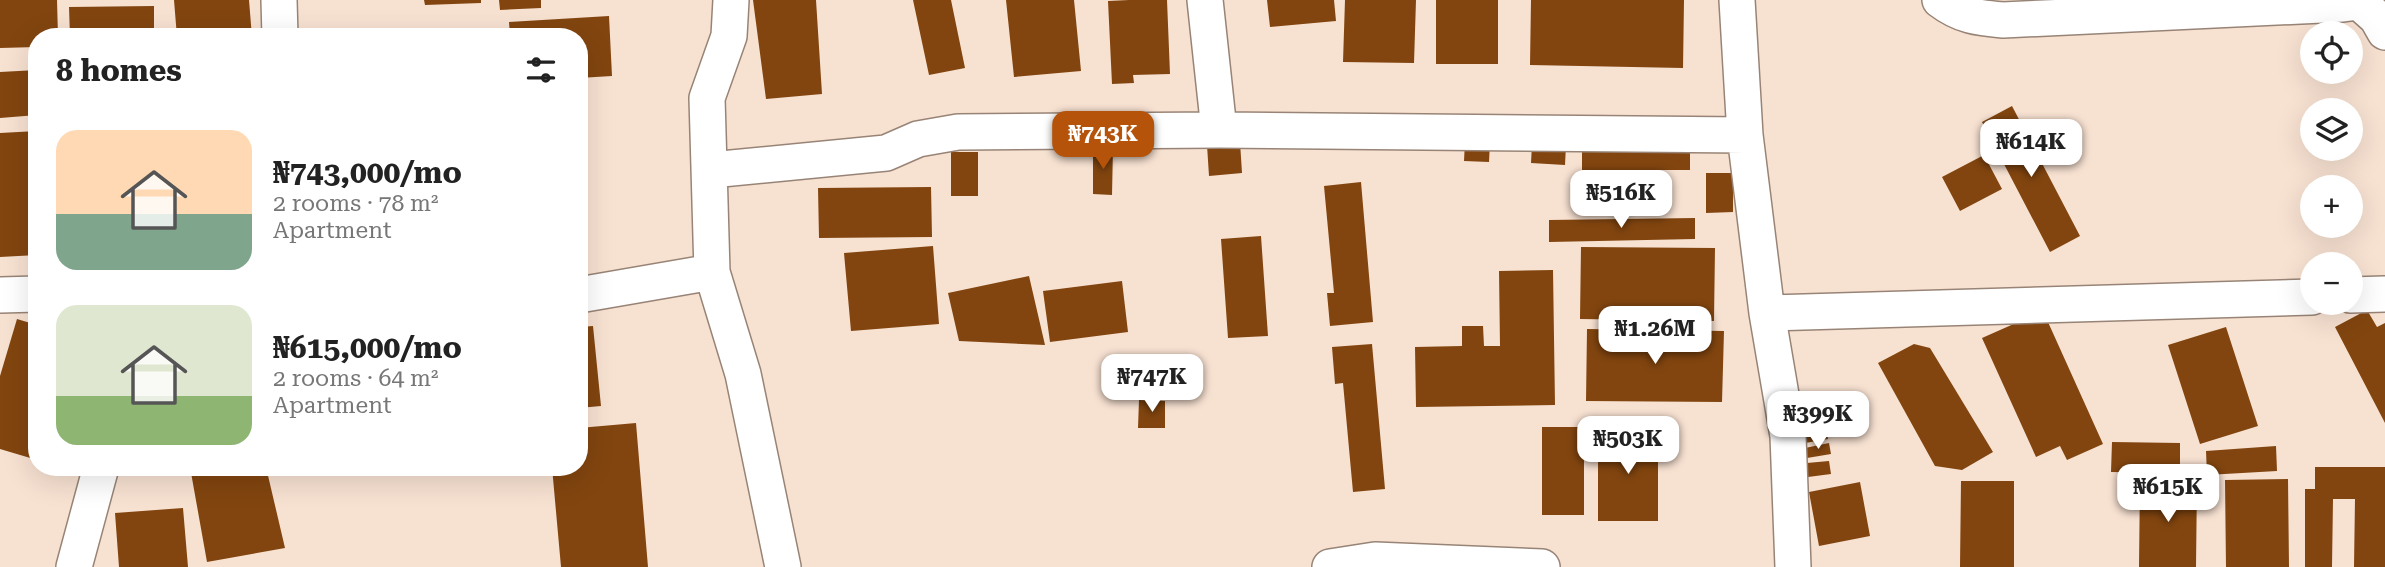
<!DOCTYPE html>
<meta charset="utf-8">
<style>
body{margin:0;font-family:"Roboto Serif",serif;background:#f2f2f2;color:#222;height:100vh;display:flex;flex-direction:column;font-size:26px;white-space:nowrap}
*{box-sizing:border-box;margin:0}
p{font-size:23px;color:#767676}
.icon{flex:none;width:38px;height:38px;fill:none;stroke:currentColor;stroke-width:2;stroke-linecap:round;stroke-linejoin:round}
.map{position:relative;flex:1;overflow:hidden}
.drawer{position:absolute;left:28px;top:28px;width:560px;height:448px;display:flex;flex-direction:column;background:#fff;border-radius:28px;box-shadow:0 7px 28px #0002}
.drawer>*{flex:none}
.tools{position:absolute;left:2300px;top:21px;display:grid;gap:14px}
.tools a{display:grid;place-items:center;width:63px;height:63px;border-radius:50%;background:#fff;box-shadow:0 7px 28px #0002;font-size:35px}
.price{position:absolute;translate:-50% -60px;padding:0 16px;border-radius:14px;background:#fff;color:#222;font-size:23px;line-height:46px;filter:drop-shadow(0 2px 4px #0008)}
.price::after{content:'';position:absolute;left:50%;top:42px;width:21px;height:16px;margin-left:-10px;background:inherit;clip-path:polygon(0 0,100% 0,50% 100%)}
.price.on{background:#b45309;color:#fff}
ul{padding:0;list-style:none}
li{display:flex;align-items:center;gap:21px;height:175px;padding:0 28px}
li span{display:grid;place-items:center;flex:none;width:196px;height:140px;border-radius:21px;color:#555}
li>.icon{margin-inline-start:auto}
span .icon{width:84px;height:84px;fill:#fffc;stroke-width:1}
li b{font-size:30px}
h2{display:flex;justify-content:space-between;align-items:center;height:84px;padding:0 28px;font-size:30px}
.map>svg:first-child{display:block}
.building{fill:#82450f}
.lines{fill:none;stroke-linecap:round;stroke-linejoin:round}
.street-casing{stroke:#988476;stroke-width:38}
.street{stroke:#fff;stroke-width:35}
</style>
<div class="map">
<svg width="2385" height="567" viewBox="0 0 2385 567">
<rect width="100%" height="100%" fill="#f7e1d1"/>
<path class="building" d="M0,0H57L58,37H37V47L0,48Z
M174,0H249L252,37H235L237,32L177,37Z
M424,0H481V3L425,5Z
M499,0H541V8L500,10Z
M753,0H816L822,94L766,99Z
M913,0H951L965,68L929,75Z
M1006,0H1074L1081,71L1014,77Z
M1129,0H1167L1170,74L1133,75L1134,83L1112,84L1108,1Z
M1267,0H1334L1336,21L1270,27Z
M1345,0H1416L1414,63L1343,62Z
M1436,0H1498V64H1436Z
M1531,0H1684L1683,68L1530,65Z
M154,6V37H70L69,7Z
M609,16L612,76L579,78V37H510L509,22Z
M37,70V115L0,118V72Z
M2012,106L2080,236L2050,252L1982,122Z
M37,131V255L0,257V133Z
M1465,141L1490,142L1489,162L1464,161Z
M1240,142L1242,173L1209,176L1207,145Z
M1532,144L1566,145L1565,165L1531,163Z
M1582,146H1690V170H1582Z
M1093,147H1113L1112,195L1093,194Z
M951,152H978V196H951Z
M1984,155L2002,189L1960,211L1942,177Z
M1706,173H1733V212L1706,213Z
M1361,182L1373,322L1330,326L1327,293H1334L1324,186Z
M931,187L932,237L819,238L818,188Z
M1695,218V239L1549,242V220Z
M1261,236L1268,336L1228,338L1221,239Z
M933,246L939,324L851,331L844,253Z
M1581,247L1715,248L1714,321L1580,319Z
M1553,270L1555,405L1416,407L1415,347L1462,346V326H1483L1484,346H1500L1499,271Z
M1029,276L1045,345L959,341L948,293Z
M1122,281L1128,332L1050,342L1043,291Z
M2367,310L2377,327L2385,323V423L2335,327Z
M2043,311L2103,444L2067,460L2060,446L2036,457L1982,338Z
M17,319L37,325V460L0,449V376Z
M593,326L601,406L579,408V327Z
M2226,327L2258,426L2200,444L2168,345Z
M1587,329L1724,331L1722,402L1586,401Z
M1372,344L1385,489L1353,492L1343,383L1335,384L1332,347Z
M1914,344L1930,348L1993,452L1962,470L1935,466L1878,363Z
M1139,400L1165,401V428H1138Z
M636,423L648,567H561L552,467H579V428Z
M1825,423L1828,439L1805,443L1803,427Z
M1542,427H1584V515H1542Z
M1598,431H1658V521H1598Z
M2112,442L2180,443V473L2111,472Z
M1829,443L1831,454L1807,458L1805,448Z
M2276,446L2277,471L2207,475L2206,451Z
M1829,461L1831,474L1808,477L1807,463Z
M190,467H266L285,548L207,562Z
M2315,467H2385V567H2354L2355,499H2333L2332,567H2305V489H2315Z
M2288,479L2289,567H2226L2225,480Z
M2140,480H2197L2196,567H2139Z
M1961,481H2014V567H1960Z
M1860,482L1870,536L1819,546L1809,492Z
M183,508L188,567H119L115,513Z"/>
<g class="lines">
<g class="street-casing">
<path id="street" d="M279,0L280,37
M731,0L729,36L707,98L712,272L743,374L783,567
M1205,0L1219,130
M1737,0L1745,135L1767,313L1788,436L1793,567
M1940,0C1961,16 1978,18 2003,20L2343,4
M2340,0L2343,4L2359,2L2377,18L2385,32
M711,170L886,153L918,139L958,132L1219,130L1745,135
M0,295L37,294
M579,295L712,272
M2350,295L2385,294
M1767,313L2312,297
M74,567L101,467
M1330,567L1375,560L1542,567"/>
</g>
<use href="#street" class="street"/>
</g>
</svg>
<div class="tools">
<a><svg class="icon" aria-label="locate" viewBox="0 0 24 24"><circle cx="12" cy="12" r="6"/><path d="M12 2v4M12 18v4M2 12h4M18 12h4"/></svg></a>
<a><svg class="icon" aria-label="layers" viewBox="0 0 24 24"><path d="M12 4l9 5-9 5-9-5zM3 14l9 5 9-5"/></svg></a>
<a>+</a>
<a>−</a>
</div>
<b class="price on" style="left:1103px;top:171px">₦743K</b>
<b class="price" style="left:2031px;top:179px">₦614K</b>
<b class="price" style="left:1621px;top:230px">₦516K</b>
<b class="price" style="left:1655px;top:366px">₦1.26M</b>
<b class="price" style="left:1152px;top:414px">₦747K</b>
<b class="price" style="left:1818px;top:451px">₦399K</b>
<b class="price" style="left:1628px;top:476px">₦503K</b>
<b class="price" style="left:2168px;top:524px">₦615K</b>
<section class="drawer">
<h2>8 homes<svg class="icon" aria-label="filters" viewBox="0 0 24 24"><path d="M4 7h16M4 17h16"/><circle cx="9" cy="7" r="2"/><circle cx="15" cy="17" r="2"/></svg></h2>
<ul>
<li><span style="background:linear-gradient(#ffd9b3 60%,#7fa58c 0)"><svg class="icon" aria-label="home" viewBox="0 0 24 24"><path d="M3 11l9-7 9 7M6 9v11h12V9"/></svg></span><div><b>₦743,000/mo</b><p>2 rooms · 78 m²</p><p>Apartment</p></div></li>
<li><span style="background:linear-gradient(#dfe7d0 65%,#8fb573 0)"><svg class="icon" aria-label="home" viewBox="0 0 24 24"><path d="M3 11l9-7 9 7M6 9v11h12V9"/></svg></span><div><b>₦615,000/mo</b><p>2 rooms · 64 m²</p><p>Apartment</p></div></li>
</ul>
</section>
</div>
